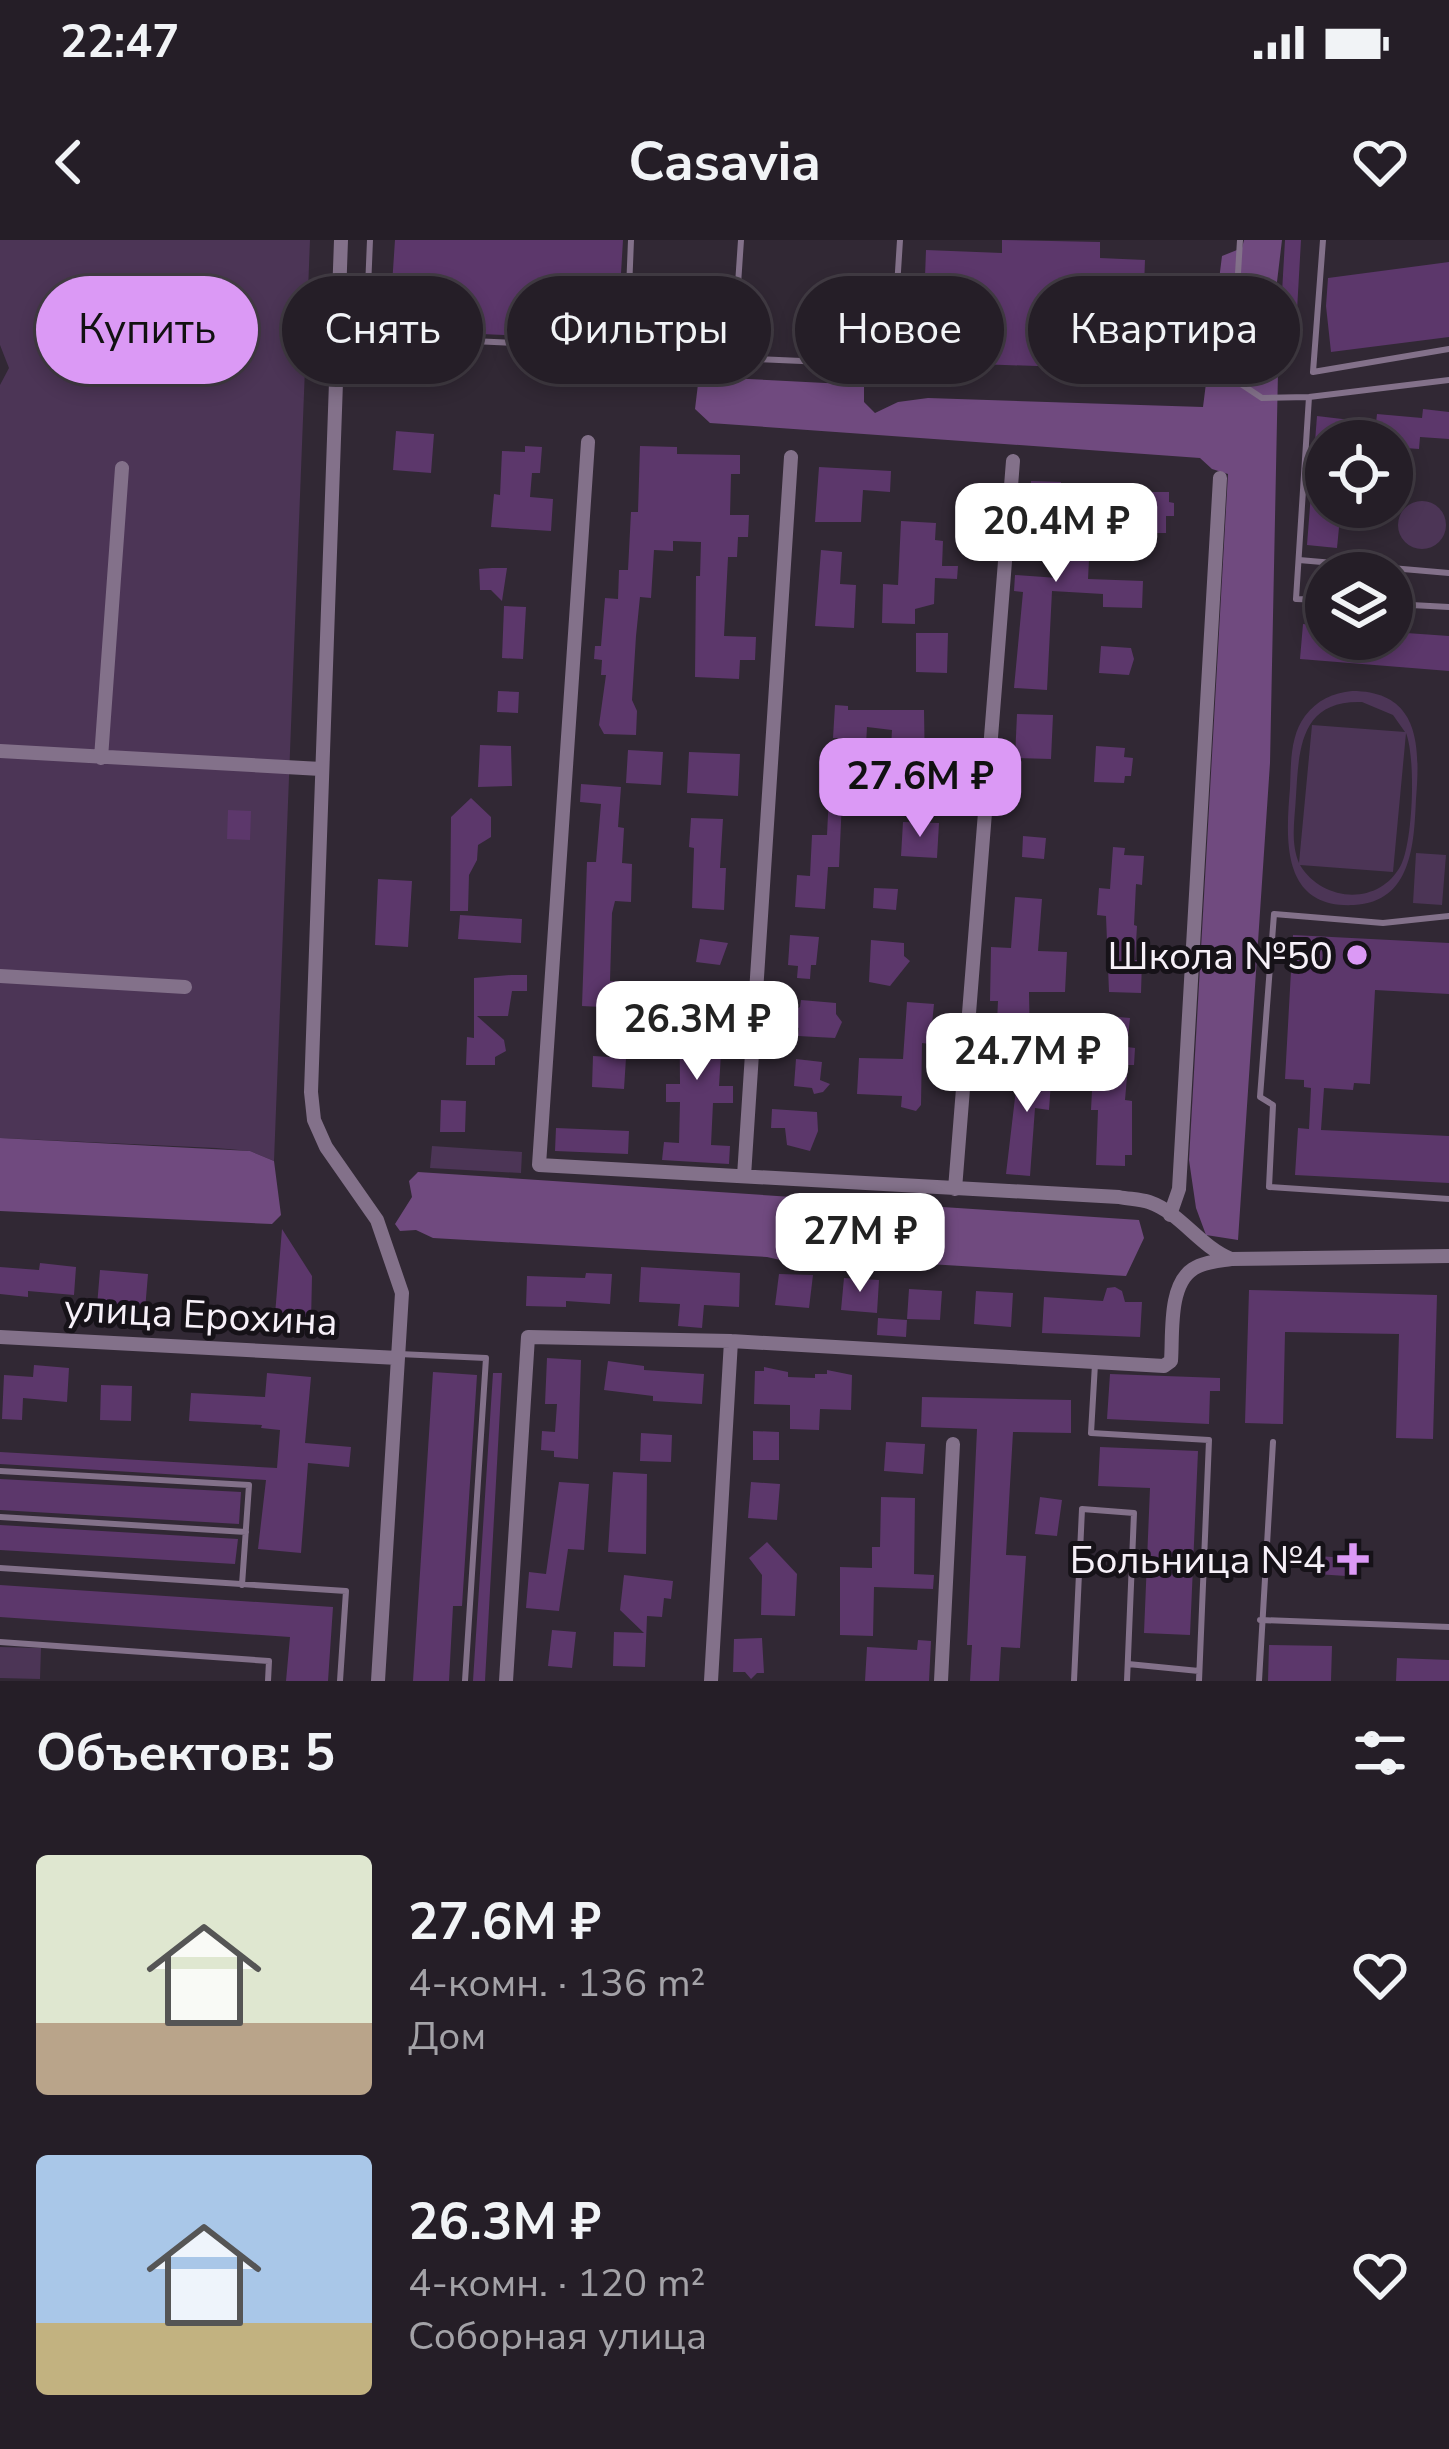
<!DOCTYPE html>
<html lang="ru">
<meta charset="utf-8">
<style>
body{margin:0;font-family:"Nunito Sans",sans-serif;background:#2d272f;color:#f1f3f6;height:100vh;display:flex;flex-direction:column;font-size:45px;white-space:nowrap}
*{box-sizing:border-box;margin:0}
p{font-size:39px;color:#a3a2a7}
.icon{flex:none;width:66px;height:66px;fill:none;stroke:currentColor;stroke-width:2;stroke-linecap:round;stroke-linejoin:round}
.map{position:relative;height:1441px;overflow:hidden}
.drawer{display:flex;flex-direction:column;background:#251e27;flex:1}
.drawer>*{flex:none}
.top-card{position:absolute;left:36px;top:36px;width:1377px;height:108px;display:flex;gap:24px}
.controls{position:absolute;left:1305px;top:180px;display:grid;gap:24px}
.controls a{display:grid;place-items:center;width:108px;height:108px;border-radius:50%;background:#251e27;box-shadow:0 6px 18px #0003,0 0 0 3px #423c44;font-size:60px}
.price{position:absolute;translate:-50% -102px;padding:0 27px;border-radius:24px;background:#fff;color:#222;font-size:39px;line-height:78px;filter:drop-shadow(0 3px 6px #0008)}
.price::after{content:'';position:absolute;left:50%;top:72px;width:36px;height:27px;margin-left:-18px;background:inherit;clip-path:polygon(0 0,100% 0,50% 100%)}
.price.on{background:#db99f5;color:#111}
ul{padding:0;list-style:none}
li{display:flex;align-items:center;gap:36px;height:300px;padding:0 36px}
li span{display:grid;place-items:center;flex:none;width:336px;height:240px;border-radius:12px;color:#555}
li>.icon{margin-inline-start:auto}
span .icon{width:144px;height:144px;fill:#fffc;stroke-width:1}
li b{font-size:51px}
h2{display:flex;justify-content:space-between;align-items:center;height:144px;padding:0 36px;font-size:51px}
.tag{padding:0 42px;border-radius:54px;background:#251e27;box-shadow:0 6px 18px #0003,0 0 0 3px #423c44;font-size:42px;line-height:108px}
.tag.on{background:#db99f5;color:#111}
.status{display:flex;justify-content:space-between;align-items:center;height:84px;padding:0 60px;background:#251e27;direction:ltr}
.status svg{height:33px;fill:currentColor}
header{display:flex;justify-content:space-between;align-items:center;height:156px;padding:0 36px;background:#251e27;font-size:54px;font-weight:700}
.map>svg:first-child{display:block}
.green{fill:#4c3556;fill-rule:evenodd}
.forest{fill:#704a7f}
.building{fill:#5c376b}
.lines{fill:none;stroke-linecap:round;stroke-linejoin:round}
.service{stroke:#83718a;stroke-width:6}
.minor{stroke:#83718a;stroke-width:14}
.poi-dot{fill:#db99f5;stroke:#161218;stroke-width:4.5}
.labels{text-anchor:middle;stroke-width:10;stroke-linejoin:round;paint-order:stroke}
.poi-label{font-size:39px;fill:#f6f0f8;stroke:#161218;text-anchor:end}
.street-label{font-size:39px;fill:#f6f0f8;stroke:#161218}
</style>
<div class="status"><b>22:47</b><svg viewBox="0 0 49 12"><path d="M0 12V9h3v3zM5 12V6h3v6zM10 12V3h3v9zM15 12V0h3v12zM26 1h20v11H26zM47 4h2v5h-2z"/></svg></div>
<header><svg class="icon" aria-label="back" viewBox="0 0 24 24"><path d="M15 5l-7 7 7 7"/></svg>Casavia<svg class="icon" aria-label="heart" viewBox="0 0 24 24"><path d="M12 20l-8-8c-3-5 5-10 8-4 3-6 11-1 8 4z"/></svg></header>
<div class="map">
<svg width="1449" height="1441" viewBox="0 0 1449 1441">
<rect width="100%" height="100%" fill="#312834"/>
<path class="green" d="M0,0H310L274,921L250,911L216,908L0,898V145L9,128L0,105Z
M1398 285a24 24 0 1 1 48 0a24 24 0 1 1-48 0Z
M1352,451C1421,451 1420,508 1416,559C1414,604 1412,662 1354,665C1280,669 1286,597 1290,548C1291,524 1290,496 1305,476C1317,460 1333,453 1352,451ZM1362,462L1393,475L1405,492L1312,485L1299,623C1290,602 1295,578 1296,556C1299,509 1300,460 1362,462ZM1406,493C1416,519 1413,600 1401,625C1379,667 1322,662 1300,625L1393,632Z
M1416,613L1446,615L1442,665L1413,663Z
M432,906L522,912L521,933L430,928Z
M0,1407L41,1408L40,1439L0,1438Z"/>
<path class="forest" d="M1244,0H1282L1274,67L1278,131L1270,523L1238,1000L1206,995L1196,968L1189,920L1228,234L1212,229L1200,218L710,183L695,169L698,144L728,138L864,145V162L875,173L898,162L928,158L1203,167L1222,16L1242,8Z
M0,898L250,911L274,921L281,975L272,984L0,971Z
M418,932L1139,980L1144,998L1126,1036L929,1024H798L767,1017L433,998L416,990L400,991L395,984L412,957L409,941Z"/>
<path class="building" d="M395,0H623L617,100L389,90Z
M1002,0L1100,2V18L1145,20L1143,73L1177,75L1175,131L923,122L924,93L908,92L910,37H925L926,10L1002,13Z
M1285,0H1301L1295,106L1279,105Z
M1449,22V97L1331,112L1326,66L1328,38Z
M1423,169L1449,172V199L1420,197L1419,209L1392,207V201H1326V267H1341L1337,308L1307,305L1317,176L1376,183L1377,174L1422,178Z
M396,191L434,194L431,233L393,230Z
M525,206L542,207L540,233H532L530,257L553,259L551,291L491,287L494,254L500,255L502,211L525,212Z
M640,206L677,207V214L740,215V234H731L730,275H749L748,297H738L737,317H728L724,396L756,397L755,420H740L739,439L695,437L696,336H700L701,302L673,301V311L654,310L651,358L640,357L636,396L632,460L637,471L636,495L604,494L599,485L606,435H601L602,420L594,419L595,406H601L605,358L618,359L619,330H628L631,272H638Z
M819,227L891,231L890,252L863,250L861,282H815Z
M1031,241L1061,242V271L1042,297L1090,300L1088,339L1143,341L1142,368L1103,367V354L1052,351L1047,450L1014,448L1023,352L1014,351L1015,335L1058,338L1060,313L1032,312L1026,320L1027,312L1017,311L1018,294L1028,295Z
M1146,252H1169V262L1174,263V276H1166V293H1135L1136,262H1146Z
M901,281L936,283L935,300L943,301L942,326H958L957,339L935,338L934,364L915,369V384L882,383L883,344L898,345Z
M821,310L842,312L840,344L856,345L854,388L815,386Z
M492,328H507L502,361L491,350H480L479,329Z
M504,366L526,367L523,419L502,418Z
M1303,384L1326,386V399H1392V392L1449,396V431L1300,419Z
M916,393H948L947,433L916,432Z
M1101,406L1131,408L1134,419L1129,435L1099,433Z
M498,451L519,452L518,473L497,472Z
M835,465L848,466V470H924L925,532H920L919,544L889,541L892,490L867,487L866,505L843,503L844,498H833Z
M1017,474L1053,475L1051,519L1015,518Z
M480,505L511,506L512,546L478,547Z
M1096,506L1125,508L1124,517L1133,518L1131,536H1125L1124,543L1094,542Z
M628,510L663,512L661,545L626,543Z
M689,512L740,514L738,556L687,553Z
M844,530L856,531L860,560H842L839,627H828L825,669L795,667L797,635L810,636L812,595H827L830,534H844Z
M581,544L621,547L618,587L624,588L622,623L632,624L631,662L615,661L612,673L610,741L623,742L621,768L582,766L587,622H596L601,564L580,562Z
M471,558L491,577V597L478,605L477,620L469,635L468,671H450L451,577Z
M228,570L251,571L250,600L227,599Z
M691,578L723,579L720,628H726L724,670L692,668L694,608L689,607Z
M903,582L939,583L937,618L901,616Z
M1023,596L1046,598L1044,619L1022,617Z
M1113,607L1125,608L1124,615L1144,616L1142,645L1136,644L1134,685L1137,686L1135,720H1142L1141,753L1109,752L1106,676L1097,675L1099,648L1110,649Z
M378,639L412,641L408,707L375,705Z
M874,648L898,649L896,670L873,668Z
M1015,657L1042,659L1038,711L1067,712L1065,752H1029L1030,805L996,803L998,761H990L991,707L1011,708Z
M460,675L522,679L521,703L458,699Z
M790,695L819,697L816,725H811L810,739L797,738L798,726L788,725Z
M1293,695L1449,703V754L1375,750L1370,844L1354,843L1353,850L1324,848L1321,890L1449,896V943L1295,935L1298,888L1309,889L1311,848L1304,847V840L1285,839Z
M700,699L728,703L720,725L696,722Z
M871,700L904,703V716L910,721L890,746L869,742Z
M511,735H527V751H512L508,776H477L504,800L506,811L495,817V825H466L467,797L474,798V738Z
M679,745L712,746L710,789H705L703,809L721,814L719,846H733V863H713L711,905L730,906L729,924L662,920L664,902L679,903L680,862H666V844H680Z
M801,760L836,763V774L842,782L835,798L798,796L799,788L791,785L788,774L800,767Z
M907,762L934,764L930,804L922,803L921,865L916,871L901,867L902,856L857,854L859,818L903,819Z
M1096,775L1130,778L1127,807L1135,808L1134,825H1128L1125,860L1132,861V915H1125V926L1096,925L1098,870H1091Z
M593,816L626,818L624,849L592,847Z
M796,819L822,822L820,840L830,844L823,852L814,854L812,848L794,846Z
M1019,824L1052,827L1049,870L1035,868L1030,936L1006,934Z
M441,860L466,861L465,892H440Z
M772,869L817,872L818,891L810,911L787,905L785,888H771Z
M556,888L629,891L628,914L555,911Z
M282,989L312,1036L311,1083L305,1089L274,1087Z
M40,1023L76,1027L74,1055L28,1051V1057L0,1054V1027L39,1030Z
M641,1027L740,1033L739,1067L704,1065L702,1088L678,1086L680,1064L639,1062Z
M100,1030L148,1034L145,1070L97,1066Z
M586,1033L612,1034L610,1064L566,1061V1067L526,1066L527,1036L585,1038Z
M779,1034L813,1035L809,1068L775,1065Z
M844,1038L879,1040L877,1073L841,1070Z
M1115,1047L1122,1051L1125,1062H1142L1140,1097L1042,1093L1044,1057L1103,1061L1107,1048Z
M909,1049L942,1051L940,1080L907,1079Z
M1249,1050L1437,1055L1433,1199L1396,1198L1399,1094L1285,1092L1283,1184L1245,1183Z
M976,1051L1013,1053L1011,1087L974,1084Z
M878,1078L907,1080L906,1097L877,1095Z
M547,1118L581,1120L578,1219L554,1217V1211L541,1210L542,1191L555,1192L557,1164H545Z
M608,1121L644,1126V1130L704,1134L702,1164L653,1161V1156L604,1150Z
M34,1125L69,1128L67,1162L23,1158L22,1180L2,1179L4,1135L33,1137Z
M764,1127L788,1132V1137L815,1138V1134H827V1130L852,1135L851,1170L820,1169L819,1190L790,1189V1165L754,1164L755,1131H764Z
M433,1132L477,1135L462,1366H453L449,1441H413Z
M267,1133L311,1137L305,1203L351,1207L349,1227L308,1223L301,1313L258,1309L266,1240L0,1224V1212L277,1228L280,1190L261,1188L262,1185L189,1181L191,1153L265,1157Z
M493,1133H502L485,1441H473Z
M1110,1134L1220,1138V1151H1210L1209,1184L1107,1179Z
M101,1145L132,1146L131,1181L100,1180Z
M922,1157L1071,1160V1193L1013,1192L1006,1315L1026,1316L1020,1408L1001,1407L999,1441H970L972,1405H967L977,1189L921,1187Z
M753,1191L779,1192V1220H753Z
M641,1193L672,1195L671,1222L640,1221Z
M886,1202L925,1204L923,1234L884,1231Z
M1100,1207L1198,1211L1190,1395L1144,1393L1150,1248L1098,1246Z
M613,1232L647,1234L646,1314L608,1312Z
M0,1239L241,1252L239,1284L0,1270Z
M559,1242L589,1244L584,1310L568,1309L559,1371L526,1368L529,1332L546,1334Z
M751,1242L780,1244L777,1280L748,1278Z
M881,1257L915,1258L914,1334L934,1335L933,1349L874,1347L873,1396L840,1395V1327L872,1328V1307H880Z
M1040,1257L1062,1260L1057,1296L1035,1294Z
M0,1285L238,1299L235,1324L0,1310Z
M767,1302L797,1334L795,1376L761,1375L762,1335L749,1318Z
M1317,1316L1347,1318L1346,1336L1316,1334Z
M624,1335L673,1341L671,1359L664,1358L662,1377L647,1376L645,1427L613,1426L614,1392L644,1393L620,1370Z
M0,1345L333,1367L328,1441H286L290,1397L0,1377Z
M552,1390L576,1392L572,1428L548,1426Z
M762,1398L764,1433H757L751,1439L745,1432H733L734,1399Z
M918,1400L931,1401L929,1441H865L867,1407L917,1410Z
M1269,1405L1332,1406L1331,1441H1268Z
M1397,1418L1449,1420V1441H1396Z"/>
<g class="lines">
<path class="service" d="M370,0L366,96L621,108L627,100L631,0
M741,0L733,118L892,125L900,0
M1240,0L1233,117L1241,144L1262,158L1309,157L1449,140
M1323,0L1313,132L1449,109
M1309,157L1296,359L1326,360
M1299,320L1449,333
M1392,364L1449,367
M1449,676L1383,683L1274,674L1260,857L1273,865L1269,947L1449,959
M399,1114L486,1118L465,1441
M1095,1124L1091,1193L1209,1200L1199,1441
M0,1231L249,1245L242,1345
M0,1277L246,1292
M0,1328L346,1351L340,1441
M1260,1380L1449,1387
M0,1402L269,1421L268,1441
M1128,1424L1199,1431
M1074,1441L1082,1269L1134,1273L1127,1441
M1259,1441L1273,1202"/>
<path class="minor" d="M341,0L311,852L314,880L326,907L377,980L402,1053L378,1441
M588,202L539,925L1119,957C1128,959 1140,959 1149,962C1181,973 1199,1006 1231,1019L1449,1016
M0,511L321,529
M101,518L122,228
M0,736L185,747
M744,936L791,217
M955,949L1013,221
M1170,975L1179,949L1220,238
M0,1097L398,1118
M506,1441L528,1097L731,1101L1164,1126L1171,1121C1173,1095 1168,1045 1193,1029C1203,1022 1219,1021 1231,1019
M711,1441L731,1101
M941,1441L953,1204"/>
</g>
<g class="poi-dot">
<circle cx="1357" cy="715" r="12"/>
<path d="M1347 1301h12v12h12v12h-12v12h-12v-12h-12v-12h12z"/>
</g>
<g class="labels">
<g class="poi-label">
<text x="1333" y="729">Школа №50</text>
<text x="1326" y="1333">Больница №4</text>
</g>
<g class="street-label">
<text transform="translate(201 1074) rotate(3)" y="14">улица Ерохина</text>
</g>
</g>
</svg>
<div class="controls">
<a><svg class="icon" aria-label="locate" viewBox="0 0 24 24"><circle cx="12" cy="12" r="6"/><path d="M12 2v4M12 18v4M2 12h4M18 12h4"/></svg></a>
<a><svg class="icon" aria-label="layers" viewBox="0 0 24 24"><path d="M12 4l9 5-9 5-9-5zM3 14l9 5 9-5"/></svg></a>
</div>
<b class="price" style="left:1056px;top:345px">20.4M ₽</b>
<b class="price on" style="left:920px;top:600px">27.6M ₽</b>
<b class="price" style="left:697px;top:843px">26.3M ₽</b>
<b class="price" style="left:1027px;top:875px">24.7M ₽</b>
<b class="price" style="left:860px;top:1055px">27M ₽</b>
<div class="top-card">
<a class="tag on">Купить</a>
<a class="tag">Снять</a>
<a class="tag">Фильтры</a>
<a class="tag">Новое</a>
<a class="tag">Квартира</a>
</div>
</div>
<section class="drawer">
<h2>Объектов: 5<svg class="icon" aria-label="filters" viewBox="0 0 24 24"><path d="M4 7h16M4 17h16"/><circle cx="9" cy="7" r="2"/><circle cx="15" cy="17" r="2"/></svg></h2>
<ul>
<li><span style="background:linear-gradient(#dfe7d0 70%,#b9a48a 0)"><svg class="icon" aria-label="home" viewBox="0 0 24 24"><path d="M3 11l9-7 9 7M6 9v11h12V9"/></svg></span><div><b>27.6M ₽</b><p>4-комн. · 136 m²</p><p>Дом</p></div><svg class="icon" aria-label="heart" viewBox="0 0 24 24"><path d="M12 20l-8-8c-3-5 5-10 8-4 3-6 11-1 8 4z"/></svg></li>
<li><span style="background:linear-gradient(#a9c7e8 70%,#c2b280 0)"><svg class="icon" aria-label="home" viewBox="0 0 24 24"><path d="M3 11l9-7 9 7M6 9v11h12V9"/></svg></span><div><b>26.3M ₽</b><p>4-комн. · 120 m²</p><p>Соборная улица</p></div><svg class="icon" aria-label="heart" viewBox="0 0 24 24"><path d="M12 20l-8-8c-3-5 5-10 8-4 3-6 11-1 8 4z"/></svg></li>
</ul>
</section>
